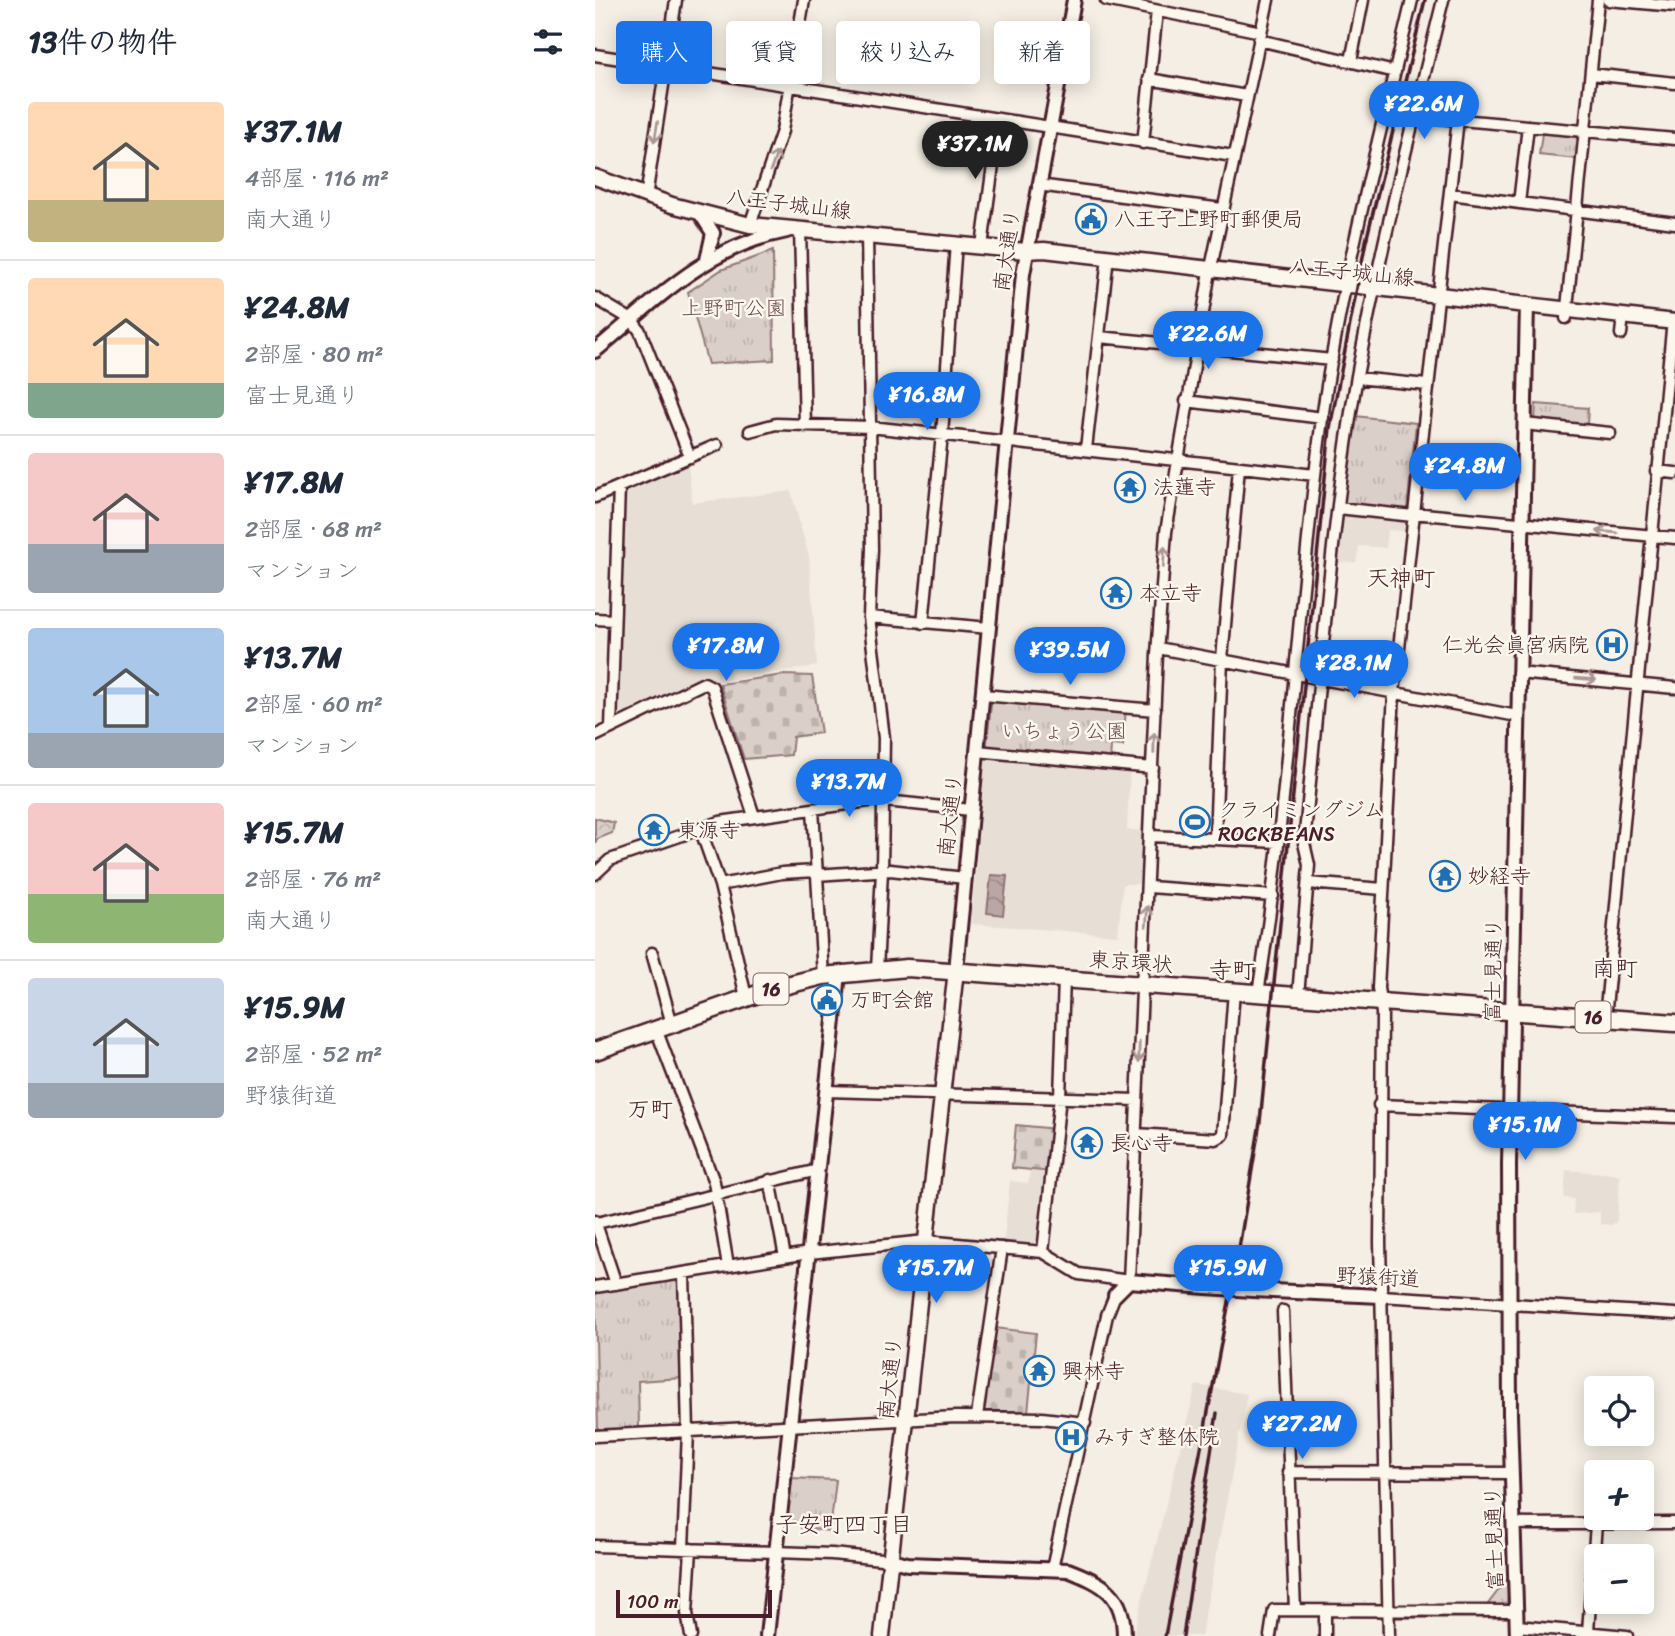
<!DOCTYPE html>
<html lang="ja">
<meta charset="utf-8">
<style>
body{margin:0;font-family:Sriracha,"Klee One",sans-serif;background:#f2f2f3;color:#1f2937;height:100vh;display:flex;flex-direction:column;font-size:26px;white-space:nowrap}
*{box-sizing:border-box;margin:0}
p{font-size:23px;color:#747a83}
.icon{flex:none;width:38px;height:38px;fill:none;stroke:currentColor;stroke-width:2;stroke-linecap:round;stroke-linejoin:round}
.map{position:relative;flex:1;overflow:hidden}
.sheet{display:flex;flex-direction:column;background:#fff;width:595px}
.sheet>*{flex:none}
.guide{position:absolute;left:21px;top:21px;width:665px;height:63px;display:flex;gap:14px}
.buttons{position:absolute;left:989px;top:1376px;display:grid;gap:14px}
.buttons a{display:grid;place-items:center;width:70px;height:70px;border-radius:7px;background:#fff;box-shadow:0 4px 18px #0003;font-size:35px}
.scale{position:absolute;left:21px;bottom:18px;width:156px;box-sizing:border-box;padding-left:7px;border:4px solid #4a1f2b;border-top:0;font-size:19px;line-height:24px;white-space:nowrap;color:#4a1f2b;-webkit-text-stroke:5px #fbf7ec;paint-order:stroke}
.price{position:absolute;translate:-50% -60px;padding:0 16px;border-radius:24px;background:#1a73e8;color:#fff;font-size:23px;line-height:46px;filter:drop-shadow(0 2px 4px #0008)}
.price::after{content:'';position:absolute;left:50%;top:42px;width:21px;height:16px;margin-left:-10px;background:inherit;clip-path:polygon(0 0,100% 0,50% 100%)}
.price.selected{background:#222;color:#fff}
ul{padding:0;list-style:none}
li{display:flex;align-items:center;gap:21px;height:175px;padding:0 28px}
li+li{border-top:2px solid #e0e1e3}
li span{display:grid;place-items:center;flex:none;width:196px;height:140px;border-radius:7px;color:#555}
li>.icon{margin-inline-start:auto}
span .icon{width:84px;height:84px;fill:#fffc;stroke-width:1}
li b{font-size:30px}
h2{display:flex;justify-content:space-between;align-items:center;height:84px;padding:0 28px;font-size:30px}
.pill{padding:0 24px;border-radius:7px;background:#fff;box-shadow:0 4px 18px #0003;font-size:24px;line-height:63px}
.pill.selected{background:#1a73e8;color:#fff}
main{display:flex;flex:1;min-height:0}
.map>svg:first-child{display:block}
.built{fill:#e7dfd6}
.grass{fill:url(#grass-tufts);stroke:#92787a;stroke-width:2}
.forest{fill:url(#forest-crowns);stroke:#92787a;stroke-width:2}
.cemetery{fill:url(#cemetery-stones);stroke:#92787a;stroke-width:2}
.water{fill:url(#water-waves);stroke:#8d7174;stroke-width:2}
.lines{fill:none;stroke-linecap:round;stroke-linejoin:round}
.minor-casing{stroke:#4a1f2b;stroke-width:15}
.tertiary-casing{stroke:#4a1f2b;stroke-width:18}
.secondary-casing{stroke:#4a1f2b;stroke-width:19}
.trunk-casing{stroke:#4a1f2b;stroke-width:21}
.minor{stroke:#fbf7ec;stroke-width:10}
.tertiary{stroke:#fbf7ec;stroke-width:12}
.secondary{stroke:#fbf7ec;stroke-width:14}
.trunk{stroke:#fbf7ec;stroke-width:16}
.rail{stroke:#4a1f2b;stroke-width:3.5}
.tertiary-bridge-casing{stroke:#4a1f2b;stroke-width:18;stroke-linecap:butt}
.tertiary-bridge{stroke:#fbf7ec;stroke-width:12}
.oneway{stroke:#ab9695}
.labels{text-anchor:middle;stroke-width:5;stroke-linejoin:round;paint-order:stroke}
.shield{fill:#fbf7ec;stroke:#7f6065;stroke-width:2}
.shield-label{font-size:19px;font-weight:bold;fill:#4a1f2b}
.street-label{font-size:21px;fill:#4a1f2b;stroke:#fbf7ec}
.poi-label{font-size:21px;fill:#4a1f2b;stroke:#fbf7ec;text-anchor:start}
.park-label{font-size:21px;fill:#6e4b52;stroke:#fbf7ec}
.neighbourhood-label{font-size:23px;fill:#4a1f2b;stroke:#fbf7ec}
</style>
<main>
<section class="sheet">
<h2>13件の物件<svg class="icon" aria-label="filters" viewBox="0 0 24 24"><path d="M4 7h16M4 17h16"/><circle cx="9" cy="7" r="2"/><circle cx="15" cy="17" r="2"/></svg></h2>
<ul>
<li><span style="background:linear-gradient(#ffd9b3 70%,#c2b280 0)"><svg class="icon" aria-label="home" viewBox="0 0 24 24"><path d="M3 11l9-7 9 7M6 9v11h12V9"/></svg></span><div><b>¥37.1M</b><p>4部屋 · 116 m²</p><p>南大通り</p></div></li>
<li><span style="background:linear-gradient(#ffd9b3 75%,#7fa58c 0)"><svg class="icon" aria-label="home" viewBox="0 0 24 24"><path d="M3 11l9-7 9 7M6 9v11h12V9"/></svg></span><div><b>¥24.8M</b><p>2部屋 · 80 m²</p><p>富士見通り</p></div></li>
<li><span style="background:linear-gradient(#f6c9c9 65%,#9aa5b1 0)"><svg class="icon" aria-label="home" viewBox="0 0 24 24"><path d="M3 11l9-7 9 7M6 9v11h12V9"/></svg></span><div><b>¥17.8M</b><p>2部屋 · 68 m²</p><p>マンション</p></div></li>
<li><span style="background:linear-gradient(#a9c7e8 75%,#9aa5b1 0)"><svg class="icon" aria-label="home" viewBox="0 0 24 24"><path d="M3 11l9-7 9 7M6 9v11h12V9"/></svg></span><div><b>¥13.7M</b><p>2部屋 · 60 m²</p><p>マンション</p></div></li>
<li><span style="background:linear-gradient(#f6c9c9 65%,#8fb573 0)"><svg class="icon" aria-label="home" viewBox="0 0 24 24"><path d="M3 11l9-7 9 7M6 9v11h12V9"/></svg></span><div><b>¥15.7M</b><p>2部屋 · 76 m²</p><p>南大通り</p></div></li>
<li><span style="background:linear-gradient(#c9d6e8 75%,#9aa5b1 0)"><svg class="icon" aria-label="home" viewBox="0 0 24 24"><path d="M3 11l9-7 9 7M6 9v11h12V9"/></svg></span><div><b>¥15.9M</b><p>2部屋 · 52 m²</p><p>野猿街道</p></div></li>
</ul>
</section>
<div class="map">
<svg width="1080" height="1636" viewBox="0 0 1080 1636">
<defs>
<pattern id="grass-tufts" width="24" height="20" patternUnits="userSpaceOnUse" patternTransform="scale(1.75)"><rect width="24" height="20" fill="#dbd0c9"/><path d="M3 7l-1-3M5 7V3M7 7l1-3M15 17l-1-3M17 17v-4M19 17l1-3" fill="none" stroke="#bdb2ad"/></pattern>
<pattern id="forest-crowns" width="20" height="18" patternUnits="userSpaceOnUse" patternTransform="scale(1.75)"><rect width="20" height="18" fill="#dbd0c9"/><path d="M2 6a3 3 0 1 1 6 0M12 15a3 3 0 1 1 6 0" fill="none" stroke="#bdb2ad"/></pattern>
<pattern id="cemetery-stones" width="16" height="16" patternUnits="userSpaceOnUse" patternTransform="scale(1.75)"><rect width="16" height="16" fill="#dbd0c9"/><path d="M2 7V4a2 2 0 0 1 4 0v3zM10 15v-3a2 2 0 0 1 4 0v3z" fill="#bdb2ad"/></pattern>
<pattern id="water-waves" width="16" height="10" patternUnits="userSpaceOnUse" patternTransform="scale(1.75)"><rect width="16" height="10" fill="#baa7a5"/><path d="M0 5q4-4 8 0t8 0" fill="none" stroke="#998787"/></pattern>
</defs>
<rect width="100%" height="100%" fill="#f4eee4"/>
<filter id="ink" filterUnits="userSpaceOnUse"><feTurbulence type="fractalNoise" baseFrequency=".0143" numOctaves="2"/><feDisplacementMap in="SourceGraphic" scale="14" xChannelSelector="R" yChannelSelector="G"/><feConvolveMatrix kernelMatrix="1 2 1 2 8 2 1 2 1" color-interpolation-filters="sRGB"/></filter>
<g filter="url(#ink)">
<path class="built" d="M93,463L97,503L196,491L214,557L222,666L116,683L106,679L22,719L19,715L27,489Z
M743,508L818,516L816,532L793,530L791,548L764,546L761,562L738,563Z
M391,752L535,766L532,830L557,831L554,884H528L523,935L376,924Z
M435,1170L457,1172L448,1252L408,1248L415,1181L433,1183Z
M971,1170L1022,1174L1025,1178L1022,1221L1017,1225L1005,1224V1212L978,1214L979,1199L969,1198Z
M601,1385L652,1394L606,1636H538Z"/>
<path class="grass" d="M947,133L981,137L984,141L982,159L944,155Z
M178,251L179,360L113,364L93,292L126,270Z
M941,404L993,408L992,424L940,421Z
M760,416L821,423L812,509L809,511L750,505L747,501Z
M397,695L531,708L528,746L516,745L515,764L391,752Z
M84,1279L87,1378L43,1381L44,1428L3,1430L0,1292Z
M195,1478L241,1480L235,1531L206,1528V1522L191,1521Z
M912,1579L913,1607L890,1608Z"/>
<path class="forest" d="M0,818L19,823L17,833L2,839L0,843Z"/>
<path class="cemetery" d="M188,675L217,676L226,733L198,737L196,755L149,759L125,684Z
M421,1125L461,1129L457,1172L417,1168Z
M400,1328L441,1333L433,1412H386Z"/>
<path class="water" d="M396,875L412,876L408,915L392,913Z"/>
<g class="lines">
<g class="minor-casing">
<path id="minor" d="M511,0L666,32
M1013,0L1080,6
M664,40L800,72
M0,55L638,156
M756,61L768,0
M996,74L1080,83
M554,79L651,96
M820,116L1080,139
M548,143L562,11
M443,185L627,209
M855,194L1080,223
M51,197L81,0
M924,203L933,126
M155,225L187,131L209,0
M205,229L210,426
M272,234L277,549L274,617L289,738L287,871L282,970
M387,246L404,121
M0,298L37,320L45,331L95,457
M971,318L1003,0
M1026,334L1028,316
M504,337L737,360
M762,378L832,385
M591,401L728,418
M929,424L1015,433
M155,431L181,424L275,427L720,475
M491,449L513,257
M1061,471L1080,473
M0,497L122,445
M743,508L818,516
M818,513L1080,538
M274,617L394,628
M0,619L19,620
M328,623L347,435L361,243
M563,648L922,716
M923,673L1080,688
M388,695L560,710
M16,728L24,487
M0,736L109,683L117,687L159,816
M382,751L558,768
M218,809L228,976
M105,828L125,885L151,997
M556,836L683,842
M620,839L627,659L644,467
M0,874L15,860L125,822L281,800L376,810
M221,875L295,870L370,878
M713,883L788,889
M125,885L187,873L221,871
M554,887L678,896
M57,953L77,1024
M663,993C694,803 701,610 727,419C747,277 784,139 817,0
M703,996L714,865L709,843C725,687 735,530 762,376C785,249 817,125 848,0
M1010,1018L1077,330L1080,328
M61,1029L119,1182L133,1266
M231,1091L542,1100
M784,1105L1080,1117
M541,1134L621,1139L628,1135L639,991
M175,1180L190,1257
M0,1221L21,1284
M2,1223L223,1170
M448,1252L465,1097L469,978
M0,1287L214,1253L331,1241L448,1252L484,1274L534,1281L562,654L571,532L614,277L673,0
M786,1296L1080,1314
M688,1311L700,1610
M382,1416L407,1248
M0,1436L361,1417L447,1418L490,1423
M693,1472L916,1473
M918,1524L1080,1523
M0,1546L237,1554L296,1560
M88,1548L93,1432L89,1274
M96,1549L92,1613L96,1636
M457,1569L512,1315L520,1295
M922,1626L1032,1636
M993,1631L1001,1524
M675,1636L679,1610L921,1611
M730,1636V1611
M794,1636L785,1242L787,1013L783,988L799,693L863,119"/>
</g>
<g class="tertiary-casing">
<path id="tertiary" d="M105,213L118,233L112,260
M0,351C61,300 112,246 192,231
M361,970L428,274L479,0
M658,1290L786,1296
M520,1295L534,1281L611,1287
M296,1560L313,1564L473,1570C509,1584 529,1594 529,1636
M172,1636L244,974
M922,1636L915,1415L914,1164L932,304"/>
</g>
<g class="secondary-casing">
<path id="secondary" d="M0,177L77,205L155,225L431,251L449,250L1080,322
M287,1636L361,970"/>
</g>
<g class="trunk-casing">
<path id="trunk" d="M0,1051L180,988L228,976L312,968L1080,1023"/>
</g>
<use href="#minor" class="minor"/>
<use href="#tertiary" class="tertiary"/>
<use href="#secondary" class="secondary"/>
<use href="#trunk" class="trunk"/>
<path class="rail" d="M570,1636L642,1260L665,1122L735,428L771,241L830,0
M588,1636L622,1413"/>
<g class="tertiary-bridge-casing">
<path id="tertiary-bridge" d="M611,1287L658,1290"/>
</g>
<use href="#tertiary-bridge" class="tertiary-bridge"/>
</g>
<defs><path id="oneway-shaft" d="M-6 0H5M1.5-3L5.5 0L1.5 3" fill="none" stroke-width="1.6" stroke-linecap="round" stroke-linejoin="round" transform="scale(1.75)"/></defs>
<g class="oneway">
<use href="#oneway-shaft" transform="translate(61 132) rotate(99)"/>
<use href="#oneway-shaft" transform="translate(179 161) rotate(-71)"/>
<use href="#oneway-shaft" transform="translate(1012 532) rotate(-175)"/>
<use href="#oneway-shaft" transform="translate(569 557) rotate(-86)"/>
<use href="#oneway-shaft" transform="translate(991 679) rotate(5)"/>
<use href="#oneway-shaft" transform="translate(559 743) rotate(-89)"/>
<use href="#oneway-shaft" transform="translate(552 916) rotate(-86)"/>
<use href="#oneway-shaft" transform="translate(544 1052) rotate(92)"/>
</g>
</g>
<defs>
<g id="civic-ring" transform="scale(1.575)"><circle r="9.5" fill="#fbf7ec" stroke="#1f6fb2" stroke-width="1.5"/><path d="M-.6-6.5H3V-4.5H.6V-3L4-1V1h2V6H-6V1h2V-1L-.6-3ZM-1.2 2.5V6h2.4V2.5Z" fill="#1f6fb2"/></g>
<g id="temple-ring" transform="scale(1.575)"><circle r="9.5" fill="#fbf7ec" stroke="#1f6fb2" stroke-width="1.5"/><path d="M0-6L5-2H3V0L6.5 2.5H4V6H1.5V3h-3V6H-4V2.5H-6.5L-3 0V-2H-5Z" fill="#1f6fb2"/></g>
<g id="hospital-ring" transform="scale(1.575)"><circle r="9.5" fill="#fbf7ec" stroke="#1f6fb2" stroke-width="1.5"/><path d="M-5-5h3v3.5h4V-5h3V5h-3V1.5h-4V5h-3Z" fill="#1f6fb2"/></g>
<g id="stadium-ring" transform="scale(1.575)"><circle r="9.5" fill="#fbf7ec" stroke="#1f6fb2" stroke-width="1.5"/><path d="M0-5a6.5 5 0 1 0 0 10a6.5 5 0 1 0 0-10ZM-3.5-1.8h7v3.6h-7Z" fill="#1f6fb2"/></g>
</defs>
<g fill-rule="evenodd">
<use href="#civic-ring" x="496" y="219"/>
<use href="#temple-ring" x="535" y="487"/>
<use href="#temple-ring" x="521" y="593"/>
<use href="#hospital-ring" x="1017" y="645"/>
<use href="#stadium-ring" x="600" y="822"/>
<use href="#temple-ring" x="59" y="830"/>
<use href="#temple-ring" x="850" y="876"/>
<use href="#civic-ring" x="232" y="1000"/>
<use href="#temple-ring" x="492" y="1143"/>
<use href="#temple-ring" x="444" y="1371"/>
<use href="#hospital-ring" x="476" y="1437"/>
</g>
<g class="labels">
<g class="shield">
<rect x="158.5" y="973.5" width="35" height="31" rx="5"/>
<rect x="980.5" y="1001.5" width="35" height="31" rx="5"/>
</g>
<g class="shield-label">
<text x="176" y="996">16</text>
<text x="998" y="1024">16</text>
</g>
<g class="street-label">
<text transform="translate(194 204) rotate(7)" y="7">八王子城山線</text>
<text transform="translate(412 250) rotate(-82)" y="7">南大通り</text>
<text transform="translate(757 272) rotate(6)" y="7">八王子城山線</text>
<text transform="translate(355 815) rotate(-84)" y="7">南大通り</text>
<text transform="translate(536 962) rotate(4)" y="7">東京環状</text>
<text transform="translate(898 970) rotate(-89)" y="7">富士見通り</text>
<text transform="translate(783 1277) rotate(3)" y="7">野猿街道</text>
<text transform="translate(295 1378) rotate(-84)" y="7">南大通り</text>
<text transform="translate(899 1538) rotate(-92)" y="7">富士見通り</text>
</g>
<g class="poi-label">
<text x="519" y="226">八王子上野町郵便局</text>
<text x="558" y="494">法蓮寺</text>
<text x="544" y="600">本立寺</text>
<text x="994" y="652" text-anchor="end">仁光会眞宮病院</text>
<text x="623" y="817">クライミングジム<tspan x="623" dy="24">ROCKBEANS</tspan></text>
<text x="82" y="837">東源寺</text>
<text x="873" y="883">妙経寺</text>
<text x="255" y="1007">万町会館</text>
<text x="515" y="1150">長心寺</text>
<text x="467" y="1378">興林寺</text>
<text x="499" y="1444">みすぎ整体院</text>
</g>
<g class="park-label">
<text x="139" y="315">上野町公園</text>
<text x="469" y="738">いちょう公園</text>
</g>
<g class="neighbourhood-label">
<text x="806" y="586">天神町</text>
<text x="1020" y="976">南町</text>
<text x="637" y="978">寺町</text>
<text x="55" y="1117">万町</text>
<text x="249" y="1532">子安町四丁目</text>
</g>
</g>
</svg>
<div class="buttons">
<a><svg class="icon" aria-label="locate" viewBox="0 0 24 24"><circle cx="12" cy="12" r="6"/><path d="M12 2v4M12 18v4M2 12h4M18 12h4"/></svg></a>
<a>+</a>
<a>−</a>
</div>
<div class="scale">100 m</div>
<b class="price" style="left:829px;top:141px">¥22.6M</b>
<b class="price selected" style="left:380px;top:181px">¥37.1M</b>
<b class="price" style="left:613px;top:371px">¥22.6M</b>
<b class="price" style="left:332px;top:432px">¥16.8M</b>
<b class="price" style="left:870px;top:503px">¥24.8M</b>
<b class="price" style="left:131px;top:683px">¥17.8M</b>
<b class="price" style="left:475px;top:687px">¥39.5M</b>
<b class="price" style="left:759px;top:700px">¥28.1M</b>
<b class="price" style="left:254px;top:819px">¥13.7M</b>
<b class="price" style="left:930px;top:1162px">¥15.1M</b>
<b class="price" style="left:341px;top:1305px">¥15.7M</b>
<b class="price" style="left:633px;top:1305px">¥15.9M</b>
<b class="price" style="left:707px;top:1461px">¥27.2M</b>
<div class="guide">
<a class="pill selected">購入</a>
<a class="pill">賃貸</a>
<a class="pill">絞り込み</a>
<a class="pill">新着</a>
</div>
</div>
</main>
